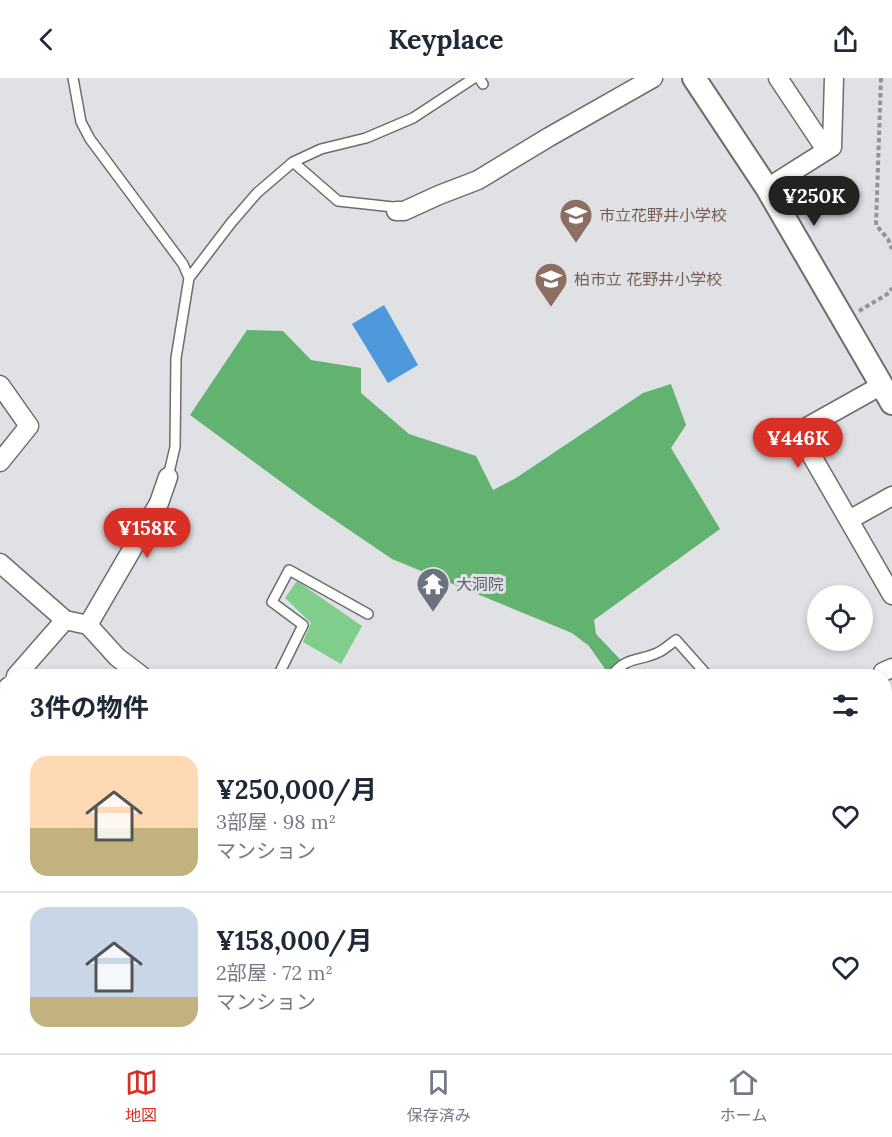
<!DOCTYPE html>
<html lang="ja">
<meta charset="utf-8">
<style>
body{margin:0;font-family:Lora,"Noto Sans JP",serif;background:#f2f2f3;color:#1f2937;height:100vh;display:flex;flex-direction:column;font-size:22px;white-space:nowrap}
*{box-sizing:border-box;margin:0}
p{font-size:20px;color:#747a83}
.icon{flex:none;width:33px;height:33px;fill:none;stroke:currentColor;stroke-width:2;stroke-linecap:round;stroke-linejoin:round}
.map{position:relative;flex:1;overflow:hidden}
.drawer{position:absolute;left:0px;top:591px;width:892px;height:384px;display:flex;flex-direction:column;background:#fff;border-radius:24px 24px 0 0;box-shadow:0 3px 9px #0003}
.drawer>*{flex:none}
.controls{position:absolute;left:807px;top:507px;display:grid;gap:12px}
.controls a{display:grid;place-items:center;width:66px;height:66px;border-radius:50%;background:#fff;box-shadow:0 3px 9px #0003;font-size:30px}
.price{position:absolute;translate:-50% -51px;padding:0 14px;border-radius:21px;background:#d93025;color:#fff;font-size:20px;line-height:39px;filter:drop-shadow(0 2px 3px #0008)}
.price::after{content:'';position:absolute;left:50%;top:36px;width:18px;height:14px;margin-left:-9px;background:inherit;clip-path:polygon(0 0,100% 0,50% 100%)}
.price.selected{background:#222;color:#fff}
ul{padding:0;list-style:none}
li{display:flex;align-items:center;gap:18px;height:150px;padding:0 30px}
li+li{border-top:2px solid #e0e1e3}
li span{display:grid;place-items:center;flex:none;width:168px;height:120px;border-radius:18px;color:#555}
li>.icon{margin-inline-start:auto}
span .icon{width:72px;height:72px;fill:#fffc;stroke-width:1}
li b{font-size:26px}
h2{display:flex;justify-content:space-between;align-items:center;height:72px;padding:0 30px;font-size:26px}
header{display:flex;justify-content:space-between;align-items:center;height:78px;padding:0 30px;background:#fff;font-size:27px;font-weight:700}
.dock{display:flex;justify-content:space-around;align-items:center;height:84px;border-top:2px solid #e0e1e3;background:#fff;font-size:16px;color:#747a83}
.dock a{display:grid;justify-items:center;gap:3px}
.dock .selected{color:#d93025}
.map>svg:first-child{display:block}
.green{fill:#80cd8c}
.forest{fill:#62b270}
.water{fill:#4e99dc}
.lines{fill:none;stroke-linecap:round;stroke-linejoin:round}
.service-casing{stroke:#6b6d71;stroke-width:12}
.minor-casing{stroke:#6b6d71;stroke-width:21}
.tertiary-casing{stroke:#6b6d71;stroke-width:26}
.path{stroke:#939497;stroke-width:4;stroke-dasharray:4.5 3;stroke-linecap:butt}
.service{stroke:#fff;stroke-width:9}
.minor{stroke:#fff;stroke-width:18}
.tertiary{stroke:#fff;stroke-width:22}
.labels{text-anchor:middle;stroke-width:6;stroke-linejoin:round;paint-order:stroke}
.education-label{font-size:16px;fill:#785e54;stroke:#dfe1e5;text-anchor:start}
.worship-label{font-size:16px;fill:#5b616d;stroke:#dfe1e5;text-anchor:start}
</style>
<header><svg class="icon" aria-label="back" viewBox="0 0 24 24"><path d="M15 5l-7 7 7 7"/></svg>Keyplace<svg class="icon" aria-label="share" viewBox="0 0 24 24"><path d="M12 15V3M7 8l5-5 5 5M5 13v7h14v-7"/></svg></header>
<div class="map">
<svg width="892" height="975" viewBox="0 0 892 975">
<rect width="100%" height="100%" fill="#dfe1e5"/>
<path class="green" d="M297,503L362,548L341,586L303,564L311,545L285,520Z"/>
<path class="forest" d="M247,252L283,253L311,282L361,290V315L409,356L476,378L493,412L516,400L643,315L671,306L686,347L671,370L720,451L594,542L596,556L636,598H610L589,568L572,555L392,481L314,428L190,337Z"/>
<path class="water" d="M384,227L418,287L388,305L352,246Z"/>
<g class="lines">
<g class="service-casing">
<path id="service" d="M73,0L81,44L90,61L183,186L189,200L176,280L175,369L168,399
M479,0L483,6
M293,84L338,123L393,129L396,133
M189,200L231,145L257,115L293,84L321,71L366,60L413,40L474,0
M278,598L303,547L272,524L289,492L368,536
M611,598C628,577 639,584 659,574C665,571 670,566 676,562L708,598"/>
</g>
<g class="minor-casing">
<path id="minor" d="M778,0L826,72
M767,110L832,69L834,0
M396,133H404L439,117L478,102L549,59L653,0
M0,307L29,348L0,384
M882,307L798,354L892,517
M849,442L892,418
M0,485L65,542L88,547L117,579L142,598
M88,547L159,425L168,399
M883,594L892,590
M16,598L65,542
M0,618L8,609
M885,758L892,765
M0,809L8,810
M885,841L892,835
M0,952L8,940
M67,968L80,975
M651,968L657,975
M205,975L210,968
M743,975L751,968"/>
</g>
<g class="tertiary-casing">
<path id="tertiary" d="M694,0L767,110L892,325"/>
</g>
<path class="path" d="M881,0L876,147L888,161L892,171
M859,233L889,215L892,210"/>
<use href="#service" class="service"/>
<use href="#minor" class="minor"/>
<use href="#tertiary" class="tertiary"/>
</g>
<defs>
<g id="school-pin" transform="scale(1.725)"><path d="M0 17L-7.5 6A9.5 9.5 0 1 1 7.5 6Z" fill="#8d6e63" stroke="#dfe1e5"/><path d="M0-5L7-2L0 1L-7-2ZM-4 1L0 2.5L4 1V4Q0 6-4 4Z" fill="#fff"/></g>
<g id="temple-pin" transform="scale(1.725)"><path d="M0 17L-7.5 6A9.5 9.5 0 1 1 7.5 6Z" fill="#6b7280" stroke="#dfe1e5"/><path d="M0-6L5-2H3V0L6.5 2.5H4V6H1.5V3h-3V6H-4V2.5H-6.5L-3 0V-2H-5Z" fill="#fff"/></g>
</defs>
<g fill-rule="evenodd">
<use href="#school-pin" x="576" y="137"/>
<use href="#school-pin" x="551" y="201"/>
<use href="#temple-pin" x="433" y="506"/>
</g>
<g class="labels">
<g class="education-label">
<text x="599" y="143">市立花野井小学校</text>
<text x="574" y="207">柏市立 花野井小学校</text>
</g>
<g class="worship-label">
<text x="456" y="512">大洞院</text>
</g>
</g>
</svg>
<div class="controls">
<a><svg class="icon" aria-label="locate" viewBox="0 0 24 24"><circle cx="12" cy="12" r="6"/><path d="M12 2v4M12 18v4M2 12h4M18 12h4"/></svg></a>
</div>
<b class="price selected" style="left:814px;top:149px">¥250K</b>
<b class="price" style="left:798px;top:391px">¥446K</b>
<b class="price" style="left:147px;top:481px">¥158K</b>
<section class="drawer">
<h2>3件の物件<svg class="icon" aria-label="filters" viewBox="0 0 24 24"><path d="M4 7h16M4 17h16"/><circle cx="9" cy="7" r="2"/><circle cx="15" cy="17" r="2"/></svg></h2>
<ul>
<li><span style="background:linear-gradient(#ffd9b3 60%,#c2b280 0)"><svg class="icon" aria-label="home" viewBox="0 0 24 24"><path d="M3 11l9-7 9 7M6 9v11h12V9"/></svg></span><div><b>¥250,000/月</b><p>3部屋 · 98 m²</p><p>マンション</p></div><svg class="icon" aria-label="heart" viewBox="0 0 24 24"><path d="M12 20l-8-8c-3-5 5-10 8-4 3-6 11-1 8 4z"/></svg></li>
<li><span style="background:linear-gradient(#c9d6e8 75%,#c2b280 0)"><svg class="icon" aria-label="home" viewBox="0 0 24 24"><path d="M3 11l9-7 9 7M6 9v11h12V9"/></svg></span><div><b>¥158,000/月</b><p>2部屋 · 72 m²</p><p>マンション</p></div><svg class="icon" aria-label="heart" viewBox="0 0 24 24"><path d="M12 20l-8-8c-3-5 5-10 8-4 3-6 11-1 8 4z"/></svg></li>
</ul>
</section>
</div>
<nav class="dock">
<a class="selected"><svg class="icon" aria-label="map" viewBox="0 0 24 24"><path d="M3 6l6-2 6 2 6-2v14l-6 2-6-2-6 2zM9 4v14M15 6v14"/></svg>地図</a>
<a><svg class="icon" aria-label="saved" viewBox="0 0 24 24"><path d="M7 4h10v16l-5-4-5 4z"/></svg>保存済み</a>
<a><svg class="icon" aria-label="home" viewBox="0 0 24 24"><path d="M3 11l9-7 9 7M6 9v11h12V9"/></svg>ホーム</a>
</nav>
